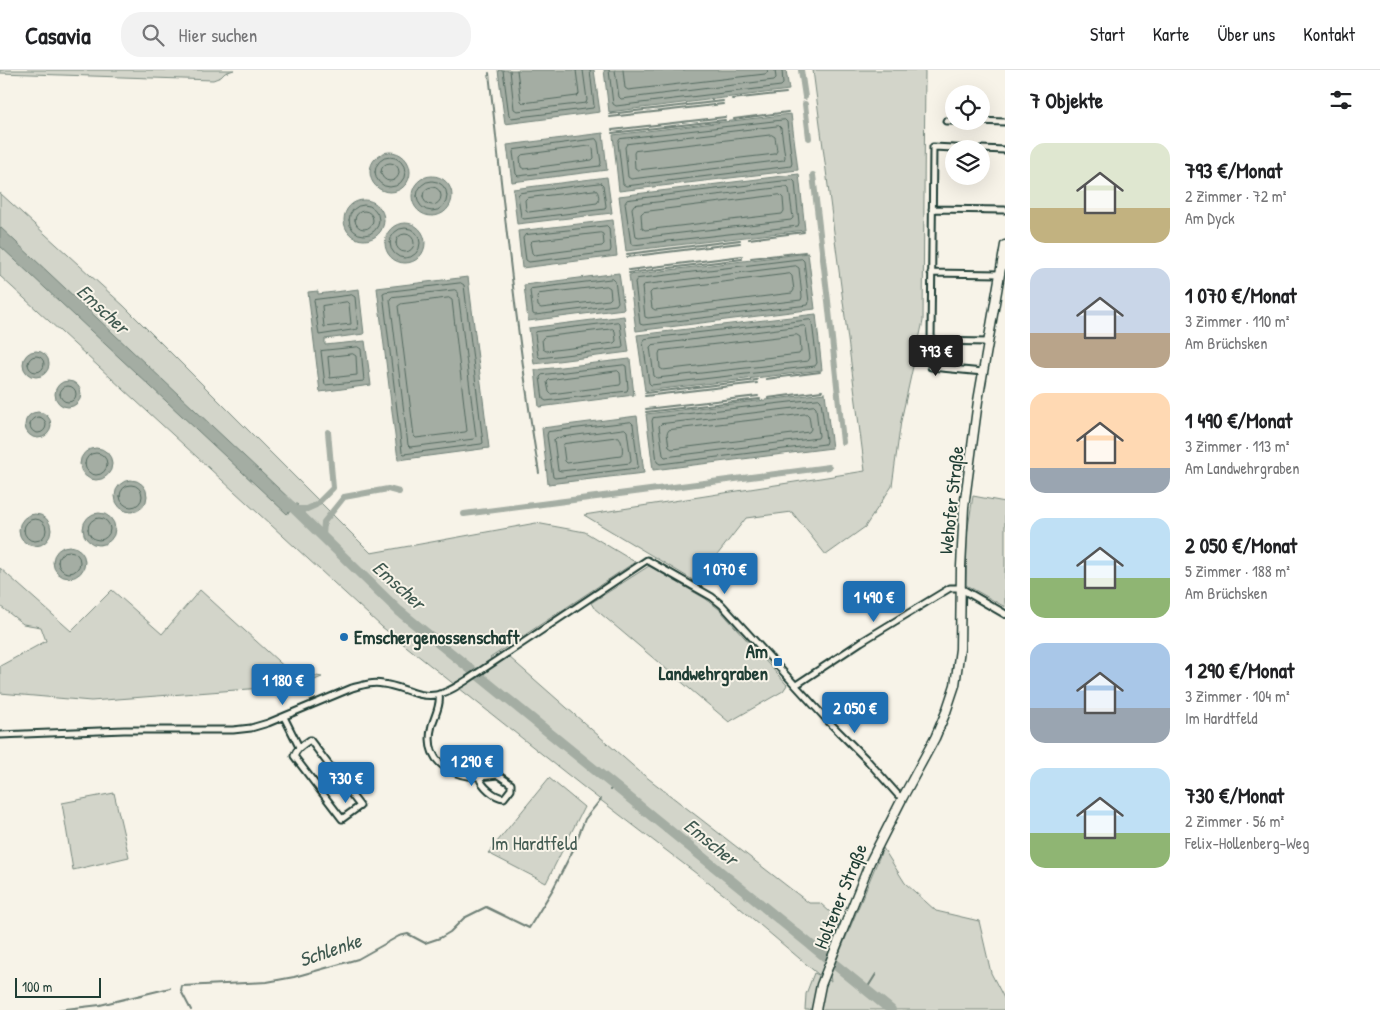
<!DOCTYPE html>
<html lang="de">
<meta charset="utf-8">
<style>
body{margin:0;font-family:"Patrick Hand",sans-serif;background:#f2f2f2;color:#202124;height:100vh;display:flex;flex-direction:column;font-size:19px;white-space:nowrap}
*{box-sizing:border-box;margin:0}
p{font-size:16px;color:#757577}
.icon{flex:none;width:28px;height:28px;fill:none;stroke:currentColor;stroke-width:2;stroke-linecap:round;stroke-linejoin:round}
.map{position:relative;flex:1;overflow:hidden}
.drawer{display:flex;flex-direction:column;background:#fff;width:375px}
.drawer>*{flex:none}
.tools{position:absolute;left:945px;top:15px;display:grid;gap:10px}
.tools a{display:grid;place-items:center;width:45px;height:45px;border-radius:50%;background:#fff;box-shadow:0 5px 20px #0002;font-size:25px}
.scale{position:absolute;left:15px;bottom:12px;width:86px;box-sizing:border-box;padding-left:5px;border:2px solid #1f3d34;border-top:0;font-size:14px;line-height:18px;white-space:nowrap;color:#1f3d34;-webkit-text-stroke:4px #f7f3e8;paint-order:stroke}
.price{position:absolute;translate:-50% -42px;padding:0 11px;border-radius:5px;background:#1f6fb2;color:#fff;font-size:16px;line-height:32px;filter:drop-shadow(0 1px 2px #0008)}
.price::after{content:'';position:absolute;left:50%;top:30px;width:15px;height:11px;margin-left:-8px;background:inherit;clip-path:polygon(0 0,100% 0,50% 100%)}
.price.active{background:#222;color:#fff}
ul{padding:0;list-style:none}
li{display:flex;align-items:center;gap:15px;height:125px;padding:0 25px}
li span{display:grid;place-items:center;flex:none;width:140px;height:100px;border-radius:15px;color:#555}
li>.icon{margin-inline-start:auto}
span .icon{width:60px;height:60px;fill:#fffc;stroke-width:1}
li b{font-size:21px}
h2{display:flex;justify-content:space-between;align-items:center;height:60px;padding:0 25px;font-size:21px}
header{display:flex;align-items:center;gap:30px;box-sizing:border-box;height:70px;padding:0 25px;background:#fff;border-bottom:1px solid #e0e0e0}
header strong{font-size:24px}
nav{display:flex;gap:28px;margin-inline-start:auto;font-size:18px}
.search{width:350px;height:45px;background:#f2f2f2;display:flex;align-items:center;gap:12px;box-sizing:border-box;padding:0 18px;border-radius:20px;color:#757577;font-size:19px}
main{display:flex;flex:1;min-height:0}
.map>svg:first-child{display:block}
.green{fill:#d3d5ca;stroke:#79897f}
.water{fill:#a4ada3;stroke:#6f8077}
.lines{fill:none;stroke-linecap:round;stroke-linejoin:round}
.shore{stroke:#546a60;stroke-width:1}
.stream{stroke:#6f8077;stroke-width:2}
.canal{stroke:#a4ada3;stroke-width:6}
.river{stroke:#a4ada3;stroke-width:10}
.minor-casing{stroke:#1f3d34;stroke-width:9}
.tertiary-casing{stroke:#1f3d34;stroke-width:10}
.secondary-casing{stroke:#1f3d34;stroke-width:11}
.minor{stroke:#f7f3e8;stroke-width:5}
.tertiary{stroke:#f7f3e8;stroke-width:6}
.secondary{stroke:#f7f3e8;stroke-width:8}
.poi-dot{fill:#1f6fb2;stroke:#f7f3e8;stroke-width:2}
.labels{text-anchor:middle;stroke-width:4;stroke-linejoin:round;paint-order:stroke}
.street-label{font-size:19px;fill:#1f3d34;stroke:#f7f3e8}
.poi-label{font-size:19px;font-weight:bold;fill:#1f3d34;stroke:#f7f3e8;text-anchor:start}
.park-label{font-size:19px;fill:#435b52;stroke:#f7f3e8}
.water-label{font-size:20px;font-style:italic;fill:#405950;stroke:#f7f3e8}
</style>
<header>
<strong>Casavia</strong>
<div class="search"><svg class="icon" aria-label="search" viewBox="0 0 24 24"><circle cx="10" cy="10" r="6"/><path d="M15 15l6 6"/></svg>Hier suchen</div>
<nav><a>Start</a><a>Karte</a><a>Über uns</a><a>Kontakt</a></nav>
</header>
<main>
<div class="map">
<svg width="1005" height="940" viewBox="0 0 1005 940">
<rect width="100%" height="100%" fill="#f7f3e8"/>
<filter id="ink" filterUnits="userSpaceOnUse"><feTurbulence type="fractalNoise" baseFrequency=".02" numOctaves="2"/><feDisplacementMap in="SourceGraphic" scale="10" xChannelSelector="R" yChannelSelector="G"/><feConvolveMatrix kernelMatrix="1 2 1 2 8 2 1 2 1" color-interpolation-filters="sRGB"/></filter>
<g filter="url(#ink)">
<path class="green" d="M0,0H234L225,3L221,7L213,10L0,3Z
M813,0H925L923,251L901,351L892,416L865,457L826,485L792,442L746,448L696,512L584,445L865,401Z
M0,123L124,236L371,483L536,453L585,462L635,492L490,588L497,594L509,587L640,702L809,833H820L840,851L820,906L831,911L830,906L883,778L905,813L936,841L979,851L991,903L1005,930V940H805L806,924L814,903L819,905L727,827L586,719L382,557L0,206Z
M973,426L1005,432V537L966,515L967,464Z
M649,496L706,529L719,539L787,615L783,621L729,652L594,538L591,533Z
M0,498L71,561L112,520L162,564L200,520L289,601L322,607L302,615L91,631L0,623V596L46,571L41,557L23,554L0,536Z
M549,708L584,737L546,813L488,783Z
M114,723L129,787L73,800L62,733Z"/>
<path class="water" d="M498,0H594L600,42L505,54Z
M604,0H786L789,20L609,42Z
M791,44L798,100L619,121L613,65Z
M603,63L607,100L512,112L507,75Z
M370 102a20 20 0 1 1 40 0a20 20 0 1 1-40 0Z
M799,104L805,160L626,181L619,126Z
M412 126a20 20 0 1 1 40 0a20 20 0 1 1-40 0Z
M607,107L612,143L517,154L513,119Z
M344 150a20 20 0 1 1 40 0a20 20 0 1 1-40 0Z
M613,150L617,186L522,198L518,161Z
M385 173a20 20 0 1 1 40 0a20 20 0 1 1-40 0Z
M0,157L293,432L298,435L287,444L0,176Z
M808,183L815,239L636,261L629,205Z
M619,203L624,239L528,251L524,215Z
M468,207L489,378L398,390L377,218Z
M359,219L364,264L325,269V275L365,271L371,315L320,322L308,222L318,221V224Z
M816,244L822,300L645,321L637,265Z
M624,246L629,282L534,294L529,258Z
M23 294a13 13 0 1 1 26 0a13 13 0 1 1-26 0Z
M630,289L634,325L539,337L535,300Z
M55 324a13 13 0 1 1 26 0a13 13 0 1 1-26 0Z
M825,323L832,378L653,400L646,344Z
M25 355a13 13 0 1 1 26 0a13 13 0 1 1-26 0Z
M637,346L644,403L548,414L542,358Z
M80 394a16 16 0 1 1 32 0a16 16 0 1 1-32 0Z
M115 426a16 16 0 1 1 32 0a16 16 0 1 1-32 0Z
M83 459a16 16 0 1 1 32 0a16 16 0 1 1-32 0Z
M19 460a16 16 0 1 1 32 0a16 16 0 1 1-32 0Z
M53 492a16 16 0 1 1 32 0a16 16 0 1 1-32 0Z"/>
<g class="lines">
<path class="shore" d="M503,0L509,46L511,48L593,38L594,36L590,0
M510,0L514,39L517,41L586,33L587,30L583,0
M517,0L521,31L523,33L577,26L579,24L576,0
M609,0L613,34L616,36L781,16L783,14L782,0
M615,0L619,27L621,29L774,10L776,8L775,0
M623,0L625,18L628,20L765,4L767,3L768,0
M785,50L787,52L792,93L791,96L626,116L623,114L618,72L620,69Z
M779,56L781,58L785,87L784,90L631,109L628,107L625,77L627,74Z
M772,65L775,67L777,81L775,84L638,100L635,98L634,83L635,81Z
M596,69L598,72L601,93L600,96L518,106L516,104L513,82L514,80Z
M591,76L593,78L594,88L592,90L524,99L521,97L520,87L522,85Z
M375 102a15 15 0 1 1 30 0a15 15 0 1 1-30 0Z
M381 102a9 9 0 1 1 18 0a9 9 0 1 1-18 0Z
M793,110L795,112L799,153L798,156L633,175L631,174L625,133L627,130Z
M417 126a15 15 0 1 1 30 0a15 15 0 1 1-30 0Z
M601,113L603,115L606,136L605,139L524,149L521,147L518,125L520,123Z
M787,117L789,119L793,148L791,150L639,168L636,167L632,138L634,135Z
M423 126a9 9 0 1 1 18 0a9 9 0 1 1-18 0Z
M596,120C599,122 600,131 597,133L529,142L526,140L525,130L527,128Z
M780,125L783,128L784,141L782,144L645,160L642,158L641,144L643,142Z
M349 150a15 15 0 1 1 30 0a15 15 0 1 1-30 0Z
M355 150a9 9 0 1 1 18 0a9 9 0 1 1-18 0Z
M607,156L609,158L611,179L610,182L529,192L526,190L523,168L525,165Z
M390 173a15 15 0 1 1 30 0a15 15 0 1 1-30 0Z
M601,163L603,164L604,174L602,176L534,185L532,183L530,173L532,171Z
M396 173a9 9 0 1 1 18 0a9 9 0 1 1-18 0Z
M802,189L804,191L809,232L808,235L643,255L640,254L635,212L637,209Z
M796,196L799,198L802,227L801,230L648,248L645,247L642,217L644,215Z
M790,204L792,206L794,220L792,223L655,240L652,238L650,223L652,221Z
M613,209L615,211L618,232L616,235L535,245L533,244L530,221L531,219Z
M461,213L464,215L483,373L481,374L404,384L402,382L383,223L385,222Z
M607,216L610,218L611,228L609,230L541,238L538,236L537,226L539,224Z
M455,220L458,222L476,367L474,369L410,377L408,375L390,229L392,227Z
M352,225L355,227L358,259L319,265L314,230Z
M449,228L452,230L467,361L465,362L416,368L414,366L398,236L401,234Z
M347,232L349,234L351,254L324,257L322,236Z
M810,250L812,252L817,293L815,296L651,315L649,313L643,272L645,269Z
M618,252L620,254L623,276L622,278L540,288L538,286L535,264L536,262Z
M804,256L806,258L810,288L808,291L657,308L654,306L650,277L652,275Z
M613,259L615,261L616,271L614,273L546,281L543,279L542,269L544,267Z
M797,265L800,267L801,281L799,284L663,300L660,298L659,284L660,281Z
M358,277L361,279L364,311L325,315L321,281Z
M353,284L356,286L357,305L330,308L328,287Z
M28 294a8 8 0 1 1 16 0a8 8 0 1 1-16 0Z
M624,295L626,296L628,318L627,321L546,331L543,329L540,307L542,305Z
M618,301L620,303L621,313L620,315L551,324L549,322L547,312L549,310Z
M60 324a8 8 0 1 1 16 0a8 8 0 1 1-16 0Z
M819,329L821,331L826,371L825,374L660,394L657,392L652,351L653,348Z
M814,336L816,338L819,366L818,368L665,387L663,385L659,356L661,354Z
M807,344L809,346L811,359L809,362L672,379L669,377L667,363L669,360Z
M30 355a8 8 0 1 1 16 0a8 8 0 1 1-16 0Z
M631,352L633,354L638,396L637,398L555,408L553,407L547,365L548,362Z
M625,359L627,361L631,390L630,393L561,401L558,400L554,370L556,368Z
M619,367C622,371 624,382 621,386L567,393L565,391L563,376L564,374Z
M85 394a11 11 0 1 1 22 0a11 11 0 1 1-22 0Z
M120 426a11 11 0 1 1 22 0a11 11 0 1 1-22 0Z
M88 459a11 11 0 1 1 22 0a11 11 0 1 1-22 0Z
M24 460a11 11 0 1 1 22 0a11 11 0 1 1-22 0Z
M58 492a11 11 0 1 1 22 0a11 11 0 1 1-22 0Z"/>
<path class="stream" d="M489,3C504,136 517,270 539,403
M732,29L786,23
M609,44L723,31
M610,47L723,34
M734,49L788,42
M612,60L725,47
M612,63L725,50
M749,169L804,162
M627,184L740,170
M627,187L740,173
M751,188L805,182
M629,200L742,186
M629,203L742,189
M766,309L820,302
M645,323L757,310
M645,326L757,313
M768,328L822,321
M646,339L758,326
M646,342L760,329
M610,720L614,716
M866,920L876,904
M57,940L100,935L170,918
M191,940L181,921L182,916L267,912L294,907L358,889L399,866L408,864L425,873L440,868L450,862L464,848L486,837L529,858L553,819L573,780L585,749L601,729"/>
<path class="canal" d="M801,0L805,27
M805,34L809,68
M813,105L828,231L843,372
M294,439H307L316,435L333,418L328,362
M464,444L829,397
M323,466L324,452L344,427L388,419L399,422"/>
<path class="river" d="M285,430L399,541L891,940"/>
<g class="minor-casing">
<path id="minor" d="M946,51H954
M976,51L1005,52
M974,79L933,77L931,271L988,272
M981,79L1005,80
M932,139L1005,140
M931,203L1000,204
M931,271V297L983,302
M796,615L861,572L950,518H960
M439,624C441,635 435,645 432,655C423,689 447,706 479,707C482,716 494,727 504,728L511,719V714L498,705L479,707
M284,647L299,677
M0,665L124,660H233L251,658L268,653L352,618C363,615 372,612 383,614C401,616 417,628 436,625C448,623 457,616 467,610L647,490L712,527L722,535L829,652L867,690L898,725L903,727
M310,670L360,736L342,749L294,686C297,678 303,675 310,670Z"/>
</g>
<g class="tertiary-casing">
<path id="tertiary" d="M960,518L1005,544"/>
</g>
<g class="secondary-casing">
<path id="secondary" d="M816,940L821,915L870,792L903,727L935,668L946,642L955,615L960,579L961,497L964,437L978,331L1005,175"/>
</g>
<use href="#minor" class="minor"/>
<use href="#tertiary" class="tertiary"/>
<use href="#secondary" class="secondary"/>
</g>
</g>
<g class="poi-dot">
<circle cx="344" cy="567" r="5"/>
<rect x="773" y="587" width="10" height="10" rx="2.5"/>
</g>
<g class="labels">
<g class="street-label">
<text transform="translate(951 430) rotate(-84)" y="7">Wehofer Straße</text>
<text transform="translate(840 826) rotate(-68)" y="7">Holtener Straße</text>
</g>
<g class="poi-label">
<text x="354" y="574">Emschergenossenschaft</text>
<text x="768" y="588" text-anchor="end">Am<tspan x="768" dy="22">Landwehrgraben</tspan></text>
</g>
<g class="park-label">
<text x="534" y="780">Im Hardtfeld</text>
</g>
<g class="water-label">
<text transform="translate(103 239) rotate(43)" y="7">Emscher</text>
<text transform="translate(399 515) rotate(42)" y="7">Emscher</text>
<text transform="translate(711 772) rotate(39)" y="7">Emscher</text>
<text transform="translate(330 880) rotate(-19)" y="7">Schlenke</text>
</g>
</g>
</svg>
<div class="tools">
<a><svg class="icon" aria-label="locate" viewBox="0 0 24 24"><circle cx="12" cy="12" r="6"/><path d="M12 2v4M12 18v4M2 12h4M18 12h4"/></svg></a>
<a><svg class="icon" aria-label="layers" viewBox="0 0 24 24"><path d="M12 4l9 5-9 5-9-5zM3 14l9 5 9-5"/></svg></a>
</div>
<div class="scale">100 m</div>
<b class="price active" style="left:936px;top:307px">793 €</b>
<b class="price" style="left:725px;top:525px">1 070 €</b>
<b class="price" style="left:874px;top:553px">1 490 €</b>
<b class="price" style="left:283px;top:636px">1 180 €</b>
<b class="price" style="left:855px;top:664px">2 050 €</b>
<b class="price" style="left:472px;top:717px">1 290 €</b>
<b class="price" style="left:346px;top:734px">730 €</b>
</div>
<section class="drawer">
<h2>7 Objekte<svg class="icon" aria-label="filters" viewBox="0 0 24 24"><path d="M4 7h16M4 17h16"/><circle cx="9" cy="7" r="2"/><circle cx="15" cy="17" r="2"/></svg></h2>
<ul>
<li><span style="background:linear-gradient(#dfe7d0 65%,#c2b280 0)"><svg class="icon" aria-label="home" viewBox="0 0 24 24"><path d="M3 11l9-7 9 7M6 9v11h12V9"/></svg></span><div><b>793 €/Monat</b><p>2 Zimmer · 72 m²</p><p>Am Dyck</p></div></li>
<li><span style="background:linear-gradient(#c9d6e8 65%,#b9a48a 0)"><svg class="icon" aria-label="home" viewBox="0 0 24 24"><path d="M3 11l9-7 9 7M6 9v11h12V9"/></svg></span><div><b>1 070 €/Monat</b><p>3 Zimmer · 110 m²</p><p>Am Brüchsken</p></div></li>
<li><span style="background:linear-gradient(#ffd9b3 75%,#9aa5b1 0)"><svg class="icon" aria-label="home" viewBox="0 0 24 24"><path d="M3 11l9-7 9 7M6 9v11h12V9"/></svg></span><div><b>1 490 €/Monat</b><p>3 Zimmer · 113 m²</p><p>Am Landwehrgraben</p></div></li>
<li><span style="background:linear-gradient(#bfe0f5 60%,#8fb573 0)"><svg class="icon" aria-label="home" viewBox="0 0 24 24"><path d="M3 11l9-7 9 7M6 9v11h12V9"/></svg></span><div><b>2 050 €/Monat</b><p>5 Zimmer · 188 m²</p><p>Am Brüchsken</p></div></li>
<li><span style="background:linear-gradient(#a9c7e8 65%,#9aa5b1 0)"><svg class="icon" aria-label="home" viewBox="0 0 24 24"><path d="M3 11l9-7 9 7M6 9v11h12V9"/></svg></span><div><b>1 290 €/Monat</b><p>3 Zimmer · 104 m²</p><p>Im Hardtfeld</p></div></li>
<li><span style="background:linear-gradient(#bfe0f5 65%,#8fb573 0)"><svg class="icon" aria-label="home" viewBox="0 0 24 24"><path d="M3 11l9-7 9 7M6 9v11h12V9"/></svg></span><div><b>730 €/Monat</b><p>2 Zimmer · 56 m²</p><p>Felix-Hollenberg-Weg</p></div></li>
</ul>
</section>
</main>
